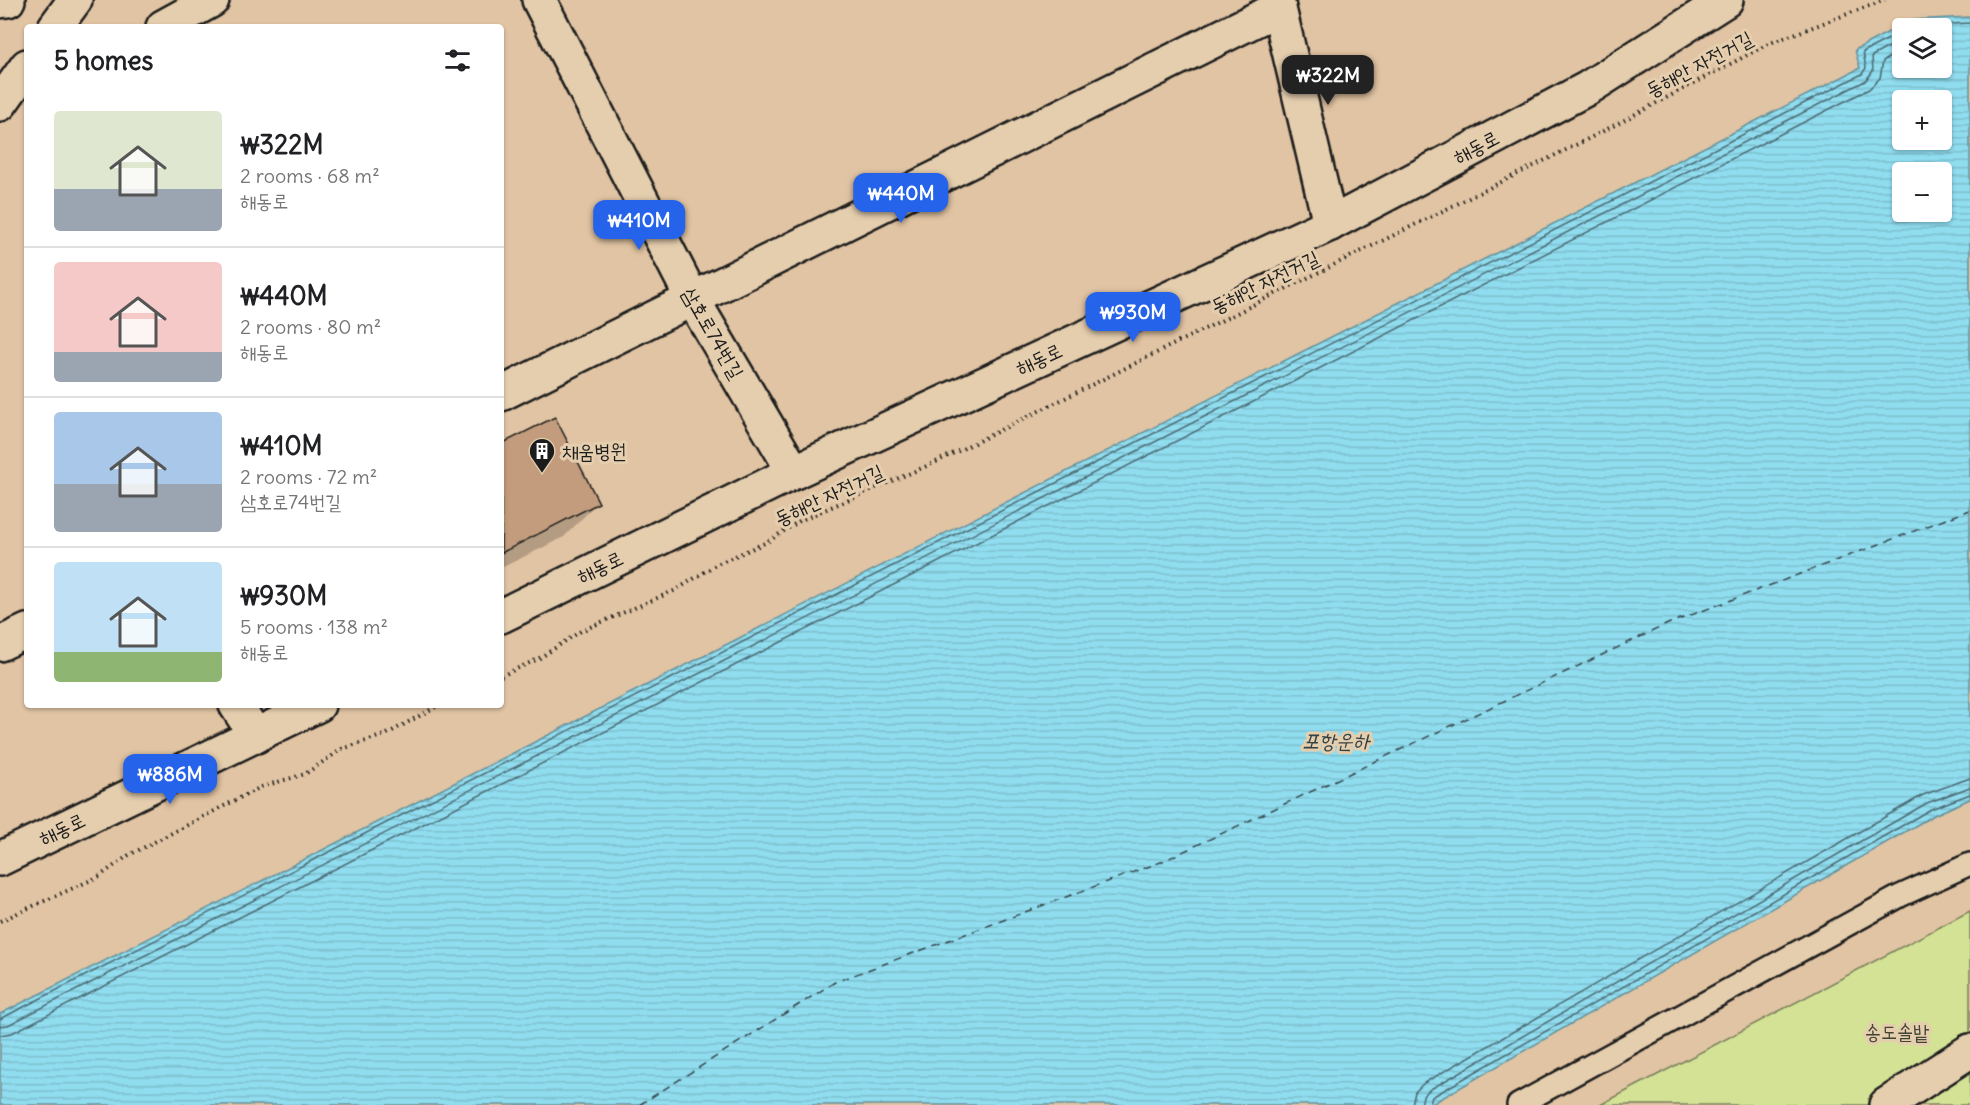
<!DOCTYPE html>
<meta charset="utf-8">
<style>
body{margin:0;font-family:Delius,"Poor Story",sans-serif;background:#f2f2f2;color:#202124;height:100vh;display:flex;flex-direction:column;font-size:22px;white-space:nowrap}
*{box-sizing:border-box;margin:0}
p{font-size:20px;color:#757577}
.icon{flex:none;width:33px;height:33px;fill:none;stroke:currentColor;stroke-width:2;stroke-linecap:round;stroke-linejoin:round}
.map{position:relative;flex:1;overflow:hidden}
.details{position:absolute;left:24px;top:24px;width:480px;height:684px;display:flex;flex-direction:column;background:#fff;border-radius:6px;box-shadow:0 2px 4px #0004}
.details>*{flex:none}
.buttons{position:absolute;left:1892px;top:18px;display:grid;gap:12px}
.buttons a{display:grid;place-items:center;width:60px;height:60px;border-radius:6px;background:#fff;box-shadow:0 2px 4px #0004;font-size:30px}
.price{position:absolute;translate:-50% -51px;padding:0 14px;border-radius:12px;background:#2563eb;color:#fff;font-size:20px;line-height:39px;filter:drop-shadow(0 2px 3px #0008)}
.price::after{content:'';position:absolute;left:50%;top:36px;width:18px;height:14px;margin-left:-9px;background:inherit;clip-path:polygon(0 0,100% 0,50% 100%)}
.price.current{background:#222;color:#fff}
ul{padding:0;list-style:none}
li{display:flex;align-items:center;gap:18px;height:150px;padding:0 30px}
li+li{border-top:2px solid #e0e0e0}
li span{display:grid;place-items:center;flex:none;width:168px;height:120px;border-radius:6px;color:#555}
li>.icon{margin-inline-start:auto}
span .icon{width:72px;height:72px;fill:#fffc;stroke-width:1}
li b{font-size:26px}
h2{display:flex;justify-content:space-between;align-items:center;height:72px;padding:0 30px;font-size:26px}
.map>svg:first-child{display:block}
.park{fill:#d4e296;stroke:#787f59;stroke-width:1.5}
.water{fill:url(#water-rules);stroke:#62909b;stroke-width:1.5;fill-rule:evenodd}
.shadow{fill:#0003}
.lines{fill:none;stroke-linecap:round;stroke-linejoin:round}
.shore{stroke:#4a6971;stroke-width:1.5}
.ferry{stroke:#334346;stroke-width:1.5;stroke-dasharray:8 6;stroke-linecap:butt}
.building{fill:#c29c7d;stroke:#1c1c1c;stroke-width:1.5}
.service-casing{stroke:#1c1c1c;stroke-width:26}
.minor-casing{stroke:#1c1c1c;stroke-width:38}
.tertiary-casing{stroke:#1c1c1c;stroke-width:38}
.primary-casing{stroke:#1c1c1c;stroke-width:38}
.path{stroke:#1c1c1c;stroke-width:4;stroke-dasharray:1.5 4.5;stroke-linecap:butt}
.service{stroke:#e5ceae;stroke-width:21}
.minor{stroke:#e5ceae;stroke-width:33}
.tertiary{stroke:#e5ceae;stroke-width:33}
.primary{stroke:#e5ceae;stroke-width:33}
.labels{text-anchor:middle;stroke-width:6;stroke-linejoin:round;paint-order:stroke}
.street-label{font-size:20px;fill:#1c1c1c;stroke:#e5ceae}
.poi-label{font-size:20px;fill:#1c1c1c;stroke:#e5ceae;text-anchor:start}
.park-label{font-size:20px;fill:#414434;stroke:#e5ceae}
.water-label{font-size:21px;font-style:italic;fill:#334346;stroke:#e5ceae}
</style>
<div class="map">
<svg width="1970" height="1105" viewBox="0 0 1970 1105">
<defs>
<pattern id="water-rules" width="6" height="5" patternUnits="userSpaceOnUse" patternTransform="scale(1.5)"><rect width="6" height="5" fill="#90ddf0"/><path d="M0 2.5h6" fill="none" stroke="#7cbdcd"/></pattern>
</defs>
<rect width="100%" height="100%" fill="#e1c4a3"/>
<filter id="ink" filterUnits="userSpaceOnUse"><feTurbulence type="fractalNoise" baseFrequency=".0167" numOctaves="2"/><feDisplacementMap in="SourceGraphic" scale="12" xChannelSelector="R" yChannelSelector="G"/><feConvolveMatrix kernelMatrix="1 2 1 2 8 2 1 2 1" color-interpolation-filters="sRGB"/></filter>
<g filter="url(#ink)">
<path class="park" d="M1970,911V1105H1600Z"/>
<path class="water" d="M1970,17V799L1934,815L1430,1105H0V1014L1860,68L1855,50L1911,20ZM1902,28H1941V68H1902ZM1902,100H1941V140H1902ZM1902,172H1941V212H1902Z"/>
<path class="shadow" d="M501,446L597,503L564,537L501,568Z"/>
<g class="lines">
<path class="shore" d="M1908,28L1914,26L1970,23
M0,1019L1862,74L1866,68L1863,52L1902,32
M0,1026L8,1025L1865,81L1873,71L1872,56L1902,40
M0,1035L12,1033L1869,89L1880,78L1883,61L1902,50
M1412,1105L1415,1092L1424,1083L1923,795L1970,778
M1421,1105L1423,1096L1429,1090L1927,803L1970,787
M1429,1105L1432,1097L1931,809L1970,794"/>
<path class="ferry" d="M639,1105L835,982L1161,862L1670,623L1970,510"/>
</g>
<path class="building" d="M555,417L599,503L501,553V444Z"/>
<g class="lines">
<g class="service-casing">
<path id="service" d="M1518,1105L1900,896L1970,864"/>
</g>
<g class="minor-casing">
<path id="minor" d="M539,0L693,300L794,472
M1277,0L1330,224
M55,27L75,0
M163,27L212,0
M0,104L27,66
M501,394L1279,8
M0,644L27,631
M236,705L256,736
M1886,1105L1970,1051"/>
</g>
<g class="tertiary-casing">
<path id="tertiary" d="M501,616L794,472L1330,224L1588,88L1726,0
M0,859L318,705"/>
</g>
<g class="primary-casing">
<path id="primary" d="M0,1L8,0"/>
</g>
<path class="path" d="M501,676L538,659L581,631L676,590L717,564L767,542L801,520L936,462L1596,135L1770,43L1885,0
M0,921L100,876L129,855L261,787L305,774L342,749L387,734L439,705"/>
<use href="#service" class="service"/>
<use href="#minor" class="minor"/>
<use href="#tertiary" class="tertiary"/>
<use href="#primary" class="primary"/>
</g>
</g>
<defs>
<g id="building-pin" transform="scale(1.35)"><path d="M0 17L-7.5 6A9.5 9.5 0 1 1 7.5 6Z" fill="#1c1c1c" stroke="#e5ceae"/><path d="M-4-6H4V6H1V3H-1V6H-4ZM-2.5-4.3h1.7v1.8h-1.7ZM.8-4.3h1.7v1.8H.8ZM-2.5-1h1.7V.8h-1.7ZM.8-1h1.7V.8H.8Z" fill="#fff"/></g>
</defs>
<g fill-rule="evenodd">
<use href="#building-pin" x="542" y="451"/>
</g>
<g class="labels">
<g class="street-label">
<text transform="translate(1699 64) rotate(-28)" y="7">동해안 자전거길</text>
<text transform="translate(1476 147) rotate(-28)" y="7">해동로</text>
<text transform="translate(1265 282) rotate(-26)" y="7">동해안 자전거길</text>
<text transform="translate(713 333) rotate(60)" y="7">삼호로74번길</text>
<text transform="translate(1039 359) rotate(-25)" y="7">해동로</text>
<text transform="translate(829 495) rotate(-25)" y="7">동해안 자전거길</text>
<text transform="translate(600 567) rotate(-26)" y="7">해동로</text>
<text transform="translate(62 829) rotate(-26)" y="7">해동로</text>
</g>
<g class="poi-label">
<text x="562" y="458">채움병원</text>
</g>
<g class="park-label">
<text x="1897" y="1039">송도솔밭</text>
</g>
<g class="water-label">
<text x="1336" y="748">포항운하</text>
</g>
</g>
</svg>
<div class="buttons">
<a><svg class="icon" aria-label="layers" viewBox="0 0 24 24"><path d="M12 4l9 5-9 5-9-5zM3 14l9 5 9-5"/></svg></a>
<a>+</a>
<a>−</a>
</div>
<b class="price current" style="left:1328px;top:106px">₩322M</b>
<b class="price" style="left:901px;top:224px">₩440M</b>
<b class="price" style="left:639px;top:251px">₩410M</b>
<b class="price" style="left:1133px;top:343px">₩930M</b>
<b class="price" style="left:170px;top:805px">₩886M</b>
<section class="details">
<h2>5 homes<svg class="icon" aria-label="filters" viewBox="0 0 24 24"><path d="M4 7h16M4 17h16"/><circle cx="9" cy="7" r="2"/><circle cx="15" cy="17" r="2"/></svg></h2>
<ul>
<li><span style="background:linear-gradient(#dfe7d0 65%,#9aa5b1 0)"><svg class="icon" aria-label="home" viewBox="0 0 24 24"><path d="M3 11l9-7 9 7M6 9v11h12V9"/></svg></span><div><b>₩322M</b><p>2 rooms · 68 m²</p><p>해동로</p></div></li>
<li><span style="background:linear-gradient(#f6c9c9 75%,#9aa5b1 0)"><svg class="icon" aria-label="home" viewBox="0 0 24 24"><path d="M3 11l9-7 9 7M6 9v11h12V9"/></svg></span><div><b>₩440M</b><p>2 rooms · 80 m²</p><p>해동로</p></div></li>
<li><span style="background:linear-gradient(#a9c7e8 60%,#9aa5b1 0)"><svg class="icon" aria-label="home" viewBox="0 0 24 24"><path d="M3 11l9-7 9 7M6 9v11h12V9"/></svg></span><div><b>₩410M</b><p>2 rooms · 72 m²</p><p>삼호로74번길</p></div></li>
<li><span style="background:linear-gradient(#bfe0f5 75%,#8fb573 0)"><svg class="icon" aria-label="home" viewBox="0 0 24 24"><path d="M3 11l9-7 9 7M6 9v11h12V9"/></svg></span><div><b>₩930M</b><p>5 rooms · 138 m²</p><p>해동로</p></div></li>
</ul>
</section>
</div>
